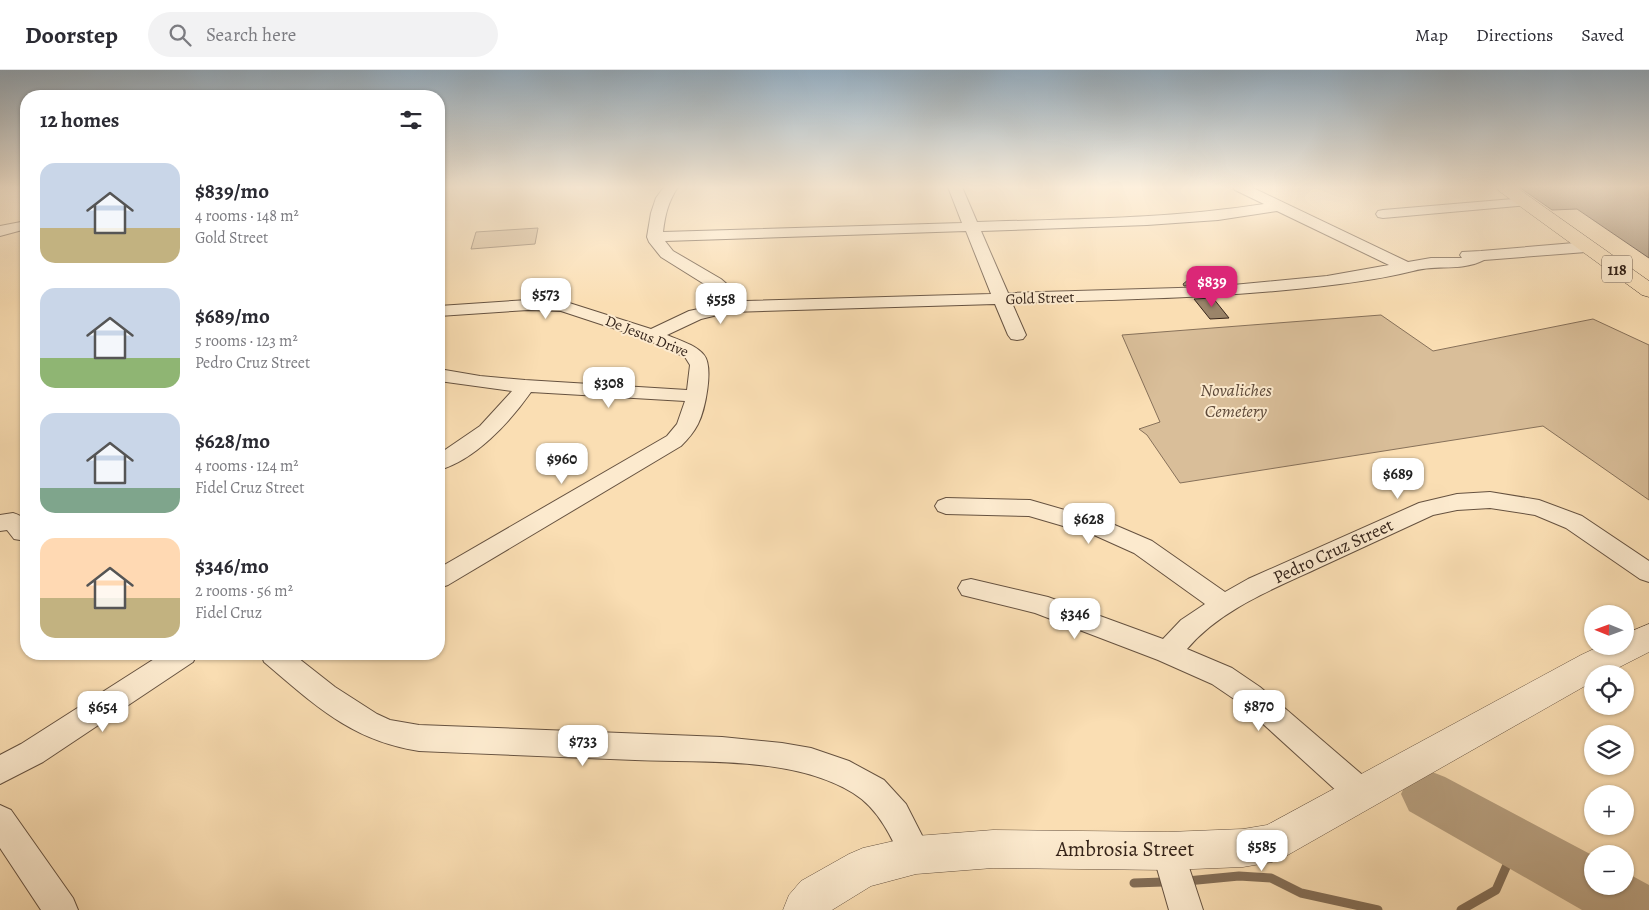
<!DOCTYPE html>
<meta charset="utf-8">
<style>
body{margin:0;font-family:Alegreya,serif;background:#f2f2f3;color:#2b2b33;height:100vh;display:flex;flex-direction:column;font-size:19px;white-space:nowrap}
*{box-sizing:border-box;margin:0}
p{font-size:16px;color:#7c7c81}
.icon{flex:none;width:28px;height:28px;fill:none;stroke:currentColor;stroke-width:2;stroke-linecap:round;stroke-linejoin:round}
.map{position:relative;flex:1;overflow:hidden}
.panel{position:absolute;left:20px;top:20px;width:425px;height:570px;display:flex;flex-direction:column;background:#fff;border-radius:20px;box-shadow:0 1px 4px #0004}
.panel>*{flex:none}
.needle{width:32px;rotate:271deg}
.fabs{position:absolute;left:1584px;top:535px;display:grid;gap:10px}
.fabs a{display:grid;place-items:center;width:50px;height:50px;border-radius:50%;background:#fff;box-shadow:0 1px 4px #0004;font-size:25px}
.price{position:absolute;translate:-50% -42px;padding:0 11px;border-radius:10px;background:#fff;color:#222;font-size:16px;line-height:32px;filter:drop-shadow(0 1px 2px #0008)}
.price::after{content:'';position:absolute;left:50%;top:30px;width:15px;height:11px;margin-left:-8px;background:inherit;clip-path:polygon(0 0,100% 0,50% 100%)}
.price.on{background:#db2777;color:#fff}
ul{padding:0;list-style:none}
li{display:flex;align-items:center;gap:15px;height:125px;padding:0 20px}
li span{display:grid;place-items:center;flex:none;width:140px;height:100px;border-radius:15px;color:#555}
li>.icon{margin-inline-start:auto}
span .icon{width:60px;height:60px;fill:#fffc;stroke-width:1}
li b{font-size:21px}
h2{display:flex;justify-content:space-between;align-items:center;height:60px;padding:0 20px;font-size:21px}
header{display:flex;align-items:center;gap:30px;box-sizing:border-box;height:70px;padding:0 25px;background:#fff;border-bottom:1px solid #e1e1e2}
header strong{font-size:24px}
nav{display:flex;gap:28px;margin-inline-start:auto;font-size:18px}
.search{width:350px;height:45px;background:#f2f2f3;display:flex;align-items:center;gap:12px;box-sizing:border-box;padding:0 18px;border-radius:28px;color:#7c7c81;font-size:19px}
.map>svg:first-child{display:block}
.green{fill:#d9be99;stroke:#87715a}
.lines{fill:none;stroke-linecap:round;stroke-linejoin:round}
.stream{stroke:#836e57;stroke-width:9}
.river{fill:#b79f7f;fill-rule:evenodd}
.building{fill:#9b856a;stroke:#35241a}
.minor-casing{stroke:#665240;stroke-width:2}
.tertiary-casing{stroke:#665240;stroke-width:1}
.primary-casing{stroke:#35241a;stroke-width:1}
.minor{fill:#fceace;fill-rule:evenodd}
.tertiary{fill:#fceace;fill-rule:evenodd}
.primary{fill:#fadeb3;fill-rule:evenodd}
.labels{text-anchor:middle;stroke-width:4;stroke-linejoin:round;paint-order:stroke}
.far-street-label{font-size:15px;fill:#35241a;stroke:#fceace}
.shield{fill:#fceace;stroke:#715f50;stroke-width:1}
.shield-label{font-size:16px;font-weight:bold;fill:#35241a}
.park-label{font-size:18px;font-style:italic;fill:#5e4a3a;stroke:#fceace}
.street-label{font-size:18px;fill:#35241a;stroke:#fceace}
.near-street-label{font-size:21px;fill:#35241a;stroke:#fceace}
</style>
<header>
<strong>Doorstep</strong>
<div class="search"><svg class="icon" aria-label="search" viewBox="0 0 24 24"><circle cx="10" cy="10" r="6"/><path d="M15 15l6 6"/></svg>Search here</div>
<nav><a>Map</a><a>Directions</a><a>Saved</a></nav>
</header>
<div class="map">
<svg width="1649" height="840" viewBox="0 0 1649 840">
<rect width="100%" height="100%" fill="#fadeb3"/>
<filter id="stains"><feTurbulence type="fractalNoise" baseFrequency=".004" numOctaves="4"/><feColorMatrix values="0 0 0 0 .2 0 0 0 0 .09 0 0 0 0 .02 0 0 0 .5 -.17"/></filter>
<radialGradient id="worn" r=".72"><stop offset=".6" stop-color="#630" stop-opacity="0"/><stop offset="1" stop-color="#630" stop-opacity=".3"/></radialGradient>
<path class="green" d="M538,158L535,174L471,179L476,162Z
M1381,245L1433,281L1593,249L1649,275V430L1543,356L1180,413L1147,365L1139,359L1160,352L1122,265Z"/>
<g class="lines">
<path class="stream" d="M1187,811L1239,806L1271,808L1301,823L1378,840
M1134,813L1163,812
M1461,840L1496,820L1517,772"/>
<path class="river" d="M1427,700L1445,707L1592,785V816H1625V802L1649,815V840H1582L1409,741L1401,724L1409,707Z"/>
</g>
<path class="building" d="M1519,117H1649V188L1577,139L1552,140Z
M1194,205L1203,215L1184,216L1183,214Z
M1213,228L1229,248L1210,249L1194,229Z"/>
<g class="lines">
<g class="minor-casing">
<path id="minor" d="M664,117H678C668,132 665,145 663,162L962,153L948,117H962L977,152C1073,149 1169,149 1264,134L1235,120L1233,117H1251L1408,192L1431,188H1462L1460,185L1462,182L1481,181L1586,172L1592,174L1594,177L1592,180L1586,182L1484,190C1460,202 1438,194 1413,201C1373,211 1328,216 1286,220C1195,229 1104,230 1012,233L1026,265L1023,269L1017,270L1011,269L1008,265L995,234L730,242L701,249L667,265C679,270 696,275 704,285C714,297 705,341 698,354C694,362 688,369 681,376L448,515L439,518V498L667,366L677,354L685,331L531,322C510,352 475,390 439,400V384L480,356L512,321L439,311V299L480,306L525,310L687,320L690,295L685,287L646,269L561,241L528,240L439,246V236L528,230L563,231L651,259L689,241L727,233L709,217L661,187L649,172L647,167L651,143L656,128ZM1277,141L1389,195L1327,206L1212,217L1008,223L981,161L1147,155L1218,150ZM966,161L991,224L746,231L721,209L673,181L665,171Z
M1525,128L1530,129L1532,132L1530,135L1383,148L1378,147L1376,144L1378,141L1383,140Z
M26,151V159L0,166V156Z
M1490,422L1539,430L1582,446L1649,491V512L1640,509L1566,458L1535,445L1490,438L1457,440L1433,445C1394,463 1355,481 1316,499C1271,520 1220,540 1187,579L1232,598L1260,617L1373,714L1378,724L1373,734L1362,738L1351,734L1240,633L1212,614L1158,590L1035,543L962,525L958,518L962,511L971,509L1048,527L1163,569L1181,550L1205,534L1134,483L1094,465L1029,446L946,444L938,441L935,436L938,431L946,428L1030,430L1110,453L1152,471L1225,522L1248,509L1419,433L1457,424Z
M13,443C30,448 26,456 26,471L14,469L7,460L0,461V445Z
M162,584H197L193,592L43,692L0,714V685L21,674Z
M261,584H293L335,617L377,644L390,650L419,655L722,667L782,673L811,678L849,691L884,710L906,734L932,785L928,796L916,801L904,796C893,769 879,739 853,723C793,686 703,693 635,690C563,687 491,684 419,681C350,670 315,635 264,592Z
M0,735L11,740L73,828L78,840H41L0,778Z
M1168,765L1180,770L1203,840H1169L1152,781L1156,770Z"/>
</g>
<g class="tertiary-casing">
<path id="tertiary" d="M1649,554V582L1606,604H1592V612L1286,786L1272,792L1243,797L1168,800L993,798L916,804L871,816L832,840H783L789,825L801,811L849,784L863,778L916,766L993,760L1168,762L1243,759L1267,755L1581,585L1600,576H1625V564Z"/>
</g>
<g class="primary-casing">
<path id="primary" d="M1497,117H1516L1649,211V227L1642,225L1499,121Z"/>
</g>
<use href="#minor" class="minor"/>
<use href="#tertiary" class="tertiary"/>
<use href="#primary" class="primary"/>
</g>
<linearGradient id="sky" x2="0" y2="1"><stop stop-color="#94acbe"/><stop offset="0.5" stop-color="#fdf0dd"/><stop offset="1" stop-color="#fdf0dd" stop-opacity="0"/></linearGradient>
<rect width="1649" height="234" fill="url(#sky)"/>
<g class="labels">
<g class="far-street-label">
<text transform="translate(1040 228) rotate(-2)" y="5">Gold Street</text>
<text transform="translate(647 266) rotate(22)" y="5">De Jesus Drive</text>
</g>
<rect class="shield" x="1602" y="185.5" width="30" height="27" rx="4"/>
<g class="shield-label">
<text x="1617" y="205">118</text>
</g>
<g class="park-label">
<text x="1236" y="326">Novaliches<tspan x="1236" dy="21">Cemetery</tspan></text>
</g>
<g class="street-label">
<text transform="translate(1333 481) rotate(-25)" y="6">Pedro Cruz Street</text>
</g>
<g class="near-street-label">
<text x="1125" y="786">Ambrosia Street</text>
</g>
</g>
<rect width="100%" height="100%" filter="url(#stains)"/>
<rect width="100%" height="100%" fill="url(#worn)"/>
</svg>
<div class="fabs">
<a><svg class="needle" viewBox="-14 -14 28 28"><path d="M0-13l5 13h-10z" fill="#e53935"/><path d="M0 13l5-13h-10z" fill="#7c7c81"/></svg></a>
<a><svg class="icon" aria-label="locate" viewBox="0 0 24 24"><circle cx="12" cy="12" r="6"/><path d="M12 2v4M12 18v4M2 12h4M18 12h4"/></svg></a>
<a><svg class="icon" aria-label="layers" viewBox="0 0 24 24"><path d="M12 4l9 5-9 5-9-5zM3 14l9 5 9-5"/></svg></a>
<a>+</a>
<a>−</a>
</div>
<b class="price on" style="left:1212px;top:238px">$839</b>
<b class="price" style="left:546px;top:250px">$573</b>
<b class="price" style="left:721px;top:255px">$558</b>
<b class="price" style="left:609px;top:339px">$308</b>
<b class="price" style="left:562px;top:415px">$960</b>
<b class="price" style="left:1398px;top:430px">$689</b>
<b class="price" style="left:1089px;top:475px">$628</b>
<b class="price" style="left:1075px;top:570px">$346</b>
<b class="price" style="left:1259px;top:662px">$870</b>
<b class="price" style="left:103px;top:663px">$654</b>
<b class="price" style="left:583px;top:697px">$733</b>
<b class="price" style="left:1262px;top:802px">$585</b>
<section class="panel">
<h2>12 homes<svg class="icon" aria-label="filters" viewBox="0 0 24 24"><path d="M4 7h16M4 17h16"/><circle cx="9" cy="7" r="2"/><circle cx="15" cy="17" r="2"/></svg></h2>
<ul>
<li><span style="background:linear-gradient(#c9d6e8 65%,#c2b280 0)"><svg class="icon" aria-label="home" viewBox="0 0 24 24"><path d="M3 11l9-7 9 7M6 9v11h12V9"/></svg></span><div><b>$839/mo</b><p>4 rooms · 148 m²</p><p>Gold Street</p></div></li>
<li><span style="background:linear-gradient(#c9d6e8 70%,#8fb573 0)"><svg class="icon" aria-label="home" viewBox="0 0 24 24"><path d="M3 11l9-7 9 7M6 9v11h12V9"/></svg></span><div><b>$689/mo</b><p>5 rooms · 123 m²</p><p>Pedro Cruz Street</p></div></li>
<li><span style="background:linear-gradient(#c9d6e8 75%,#7fa58c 0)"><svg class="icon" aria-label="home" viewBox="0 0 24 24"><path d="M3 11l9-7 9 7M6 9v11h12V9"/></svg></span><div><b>$628/mo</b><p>4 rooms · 124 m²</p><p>Fidel Cruz Street</p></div></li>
<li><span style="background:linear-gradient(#ffd9b3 60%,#c2b280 0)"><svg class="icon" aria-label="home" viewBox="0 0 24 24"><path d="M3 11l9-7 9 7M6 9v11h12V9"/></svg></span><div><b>$346/mo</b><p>2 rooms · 56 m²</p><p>Fidel Cruz</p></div></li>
</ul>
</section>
</div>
